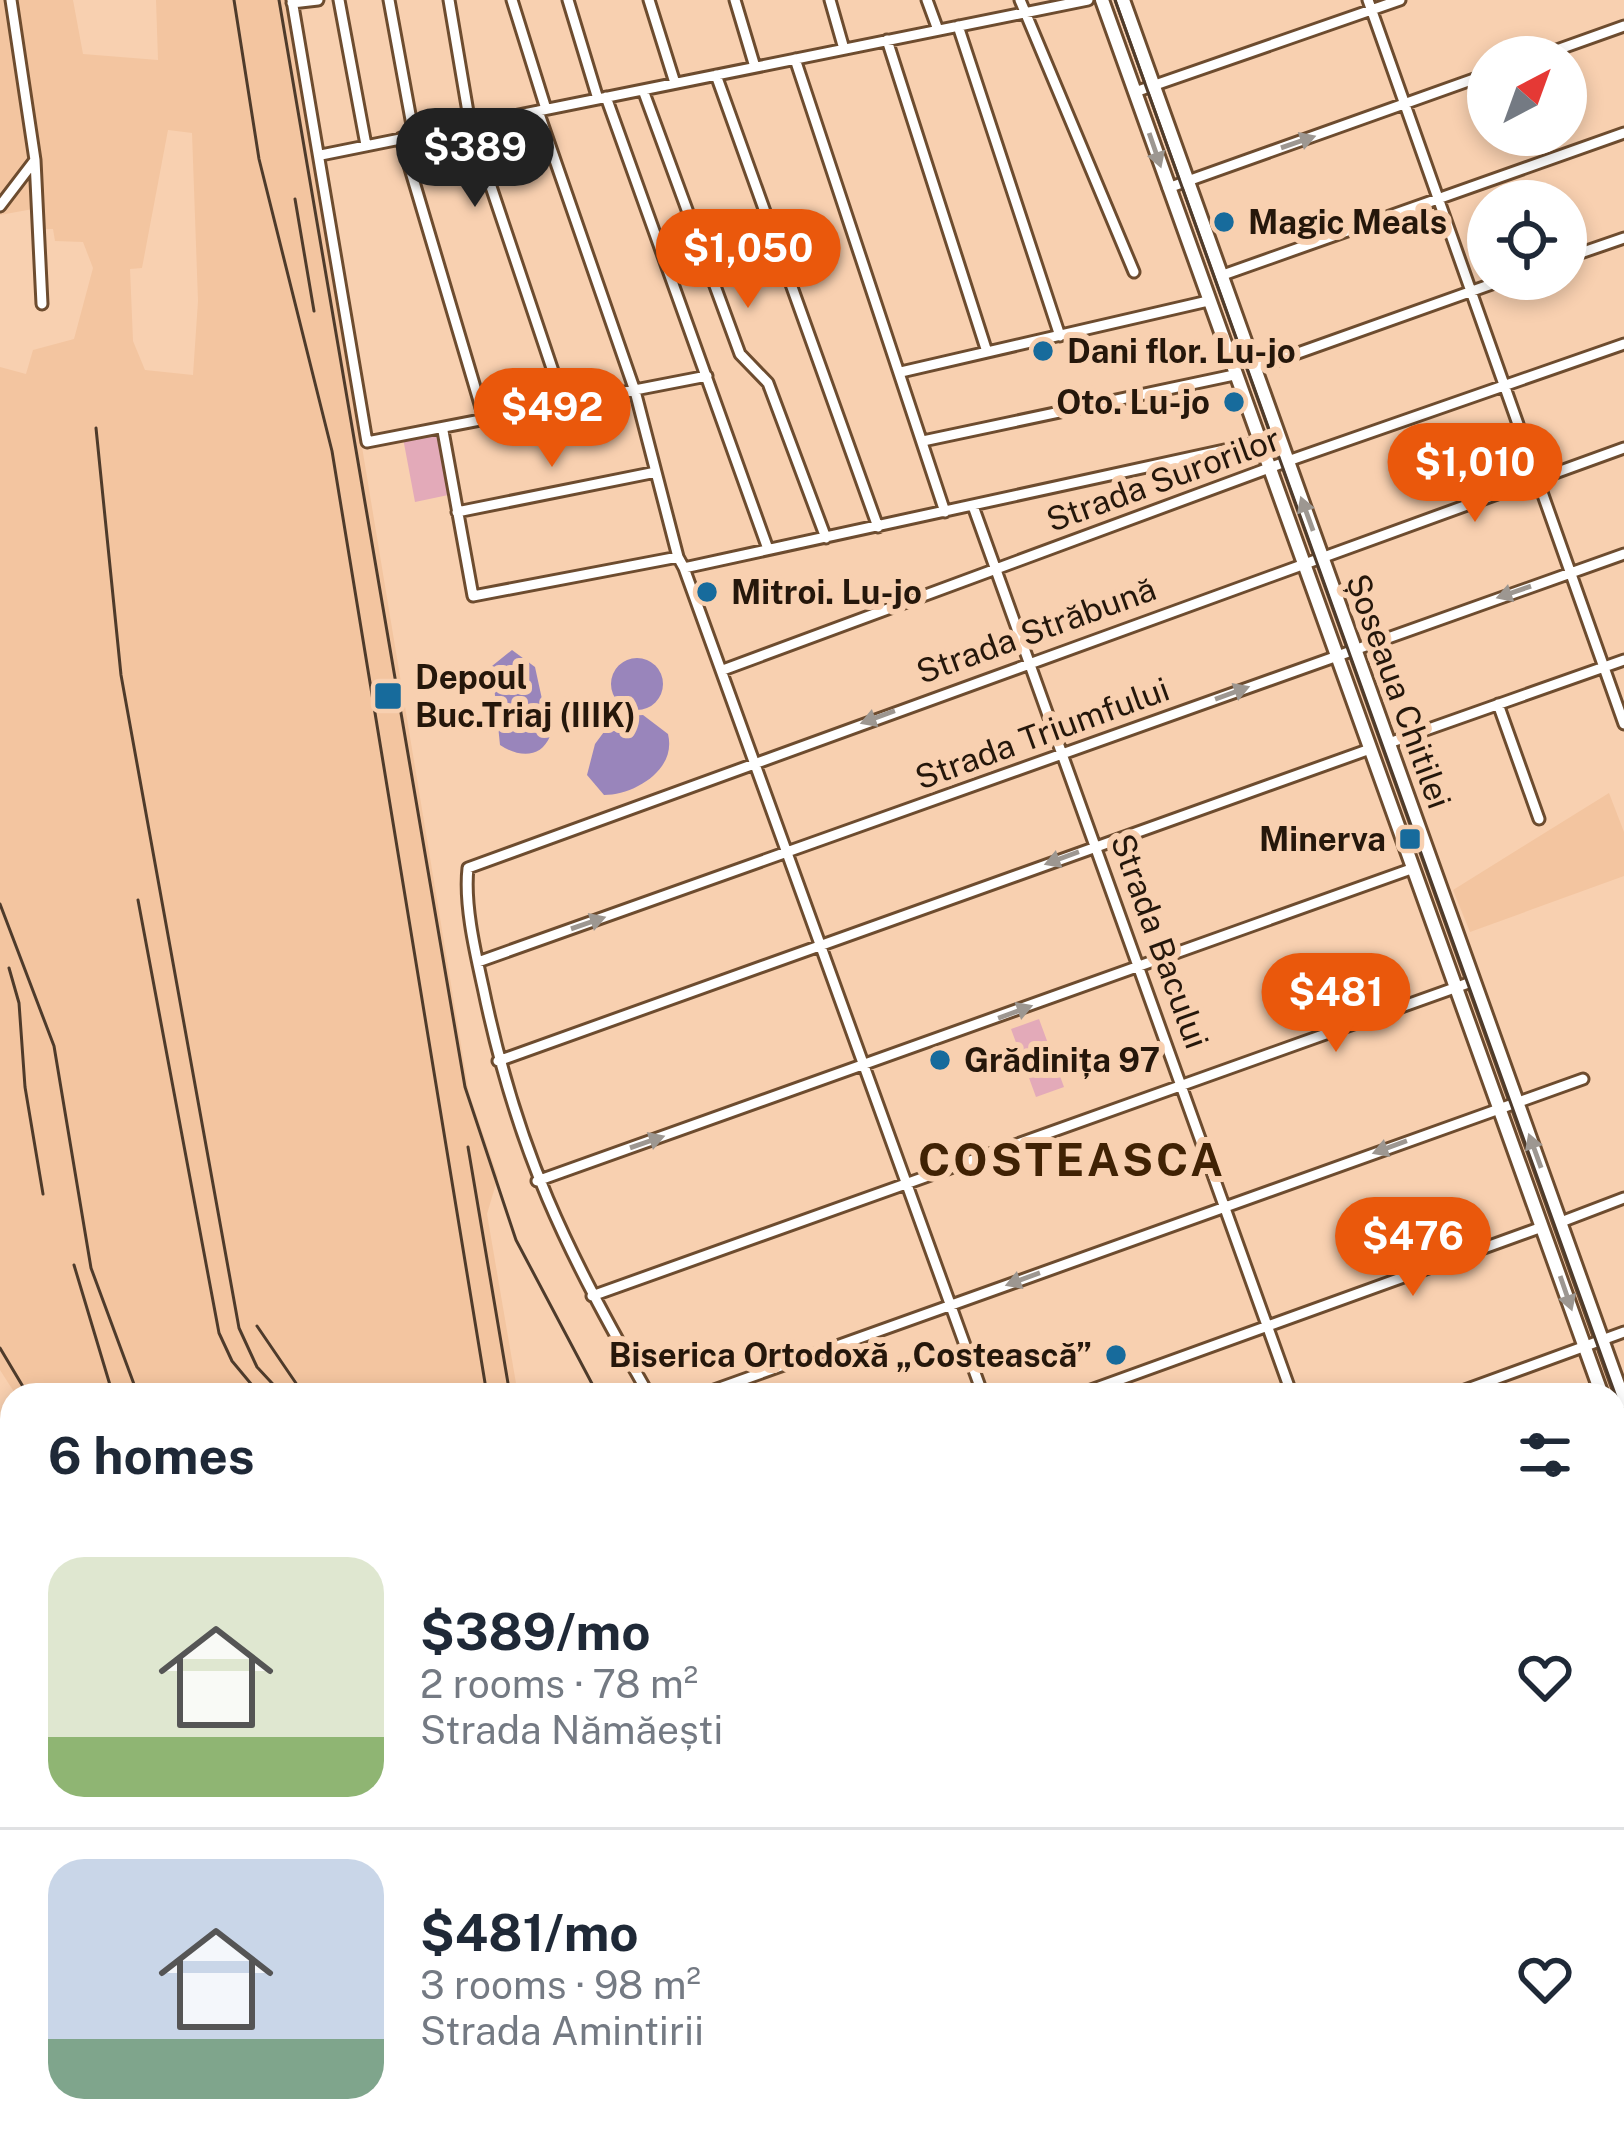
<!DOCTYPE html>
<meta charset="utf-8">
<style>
body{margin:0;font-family:"Public Sans",sans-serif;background:#f6f6f7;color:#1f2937;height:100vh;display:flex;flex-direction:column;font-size:45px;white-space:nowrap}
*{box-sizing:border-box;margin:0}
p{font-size:39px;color:#747a83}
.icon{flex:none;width:66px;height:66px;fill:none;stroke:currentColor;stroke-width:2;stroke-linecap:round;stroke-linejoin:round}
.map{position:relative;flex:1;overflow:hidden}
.details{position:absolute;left:0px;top:1383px;width:1626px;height:768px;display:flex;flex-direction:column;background:#fff;border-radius:36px 36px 0 0;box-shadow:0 6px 18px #0003}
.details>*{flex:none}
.needle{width:78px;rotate:41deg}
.tools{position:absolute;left:1467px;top:36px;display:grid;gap:24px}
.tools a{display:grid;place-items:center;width:120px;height:120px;border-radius:50%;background:#fff;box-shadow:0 6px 18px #0003;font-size:60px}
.price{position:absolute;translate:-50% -102px;padding:0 27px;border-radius:42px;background:#ea580c;color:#fff;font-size:39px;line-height:78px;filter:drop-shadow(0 3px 6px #0008)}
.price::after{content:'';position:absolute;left:50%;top:72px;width:36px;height:27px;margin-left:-18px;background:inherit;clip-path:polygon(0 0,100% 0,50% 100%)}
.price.selected{background:#222;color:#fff}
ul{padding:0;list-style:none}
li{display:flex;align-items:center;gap:36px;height:300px;padding:0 48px}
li+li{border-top:3px solid #e0e1e3}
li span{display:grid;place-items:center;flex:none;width:336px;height:240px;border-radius:36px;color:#555}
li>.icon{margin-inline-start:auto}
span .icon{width:144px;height:144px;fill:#fffc;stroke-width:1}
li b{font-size:51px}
h2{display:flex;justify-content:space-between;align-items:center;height:144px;padding:0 48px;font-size:51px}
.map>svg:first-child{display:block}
.built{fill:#f3c5a0;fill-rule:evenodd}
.green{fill:#e3aab9}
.water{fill:#9985bb}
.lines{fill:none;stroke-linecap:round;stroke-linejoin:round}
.minor-casing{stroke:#6d4c2f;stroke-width:15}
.major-casing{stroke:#6d4c2f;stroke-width:18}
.minor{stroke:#fff;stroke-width:9}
.major{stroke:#fff;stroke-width:12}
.tram{stroke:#4e3b2b;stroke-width:3}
.rail{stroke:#4e3b2b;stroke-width:3}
.oneway{fill:#9d9791}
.poi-dot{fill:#176b9c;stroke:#f8d0b0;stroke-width:4.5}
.labels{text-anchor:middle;stroke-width:12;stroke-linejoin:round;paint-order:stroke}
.poi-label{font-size:33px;font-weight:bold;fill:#25170b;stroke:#f8d0b0;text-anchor:start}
.street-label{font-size:33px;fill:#25170b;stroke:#f8d0b0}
.district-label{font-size:45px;font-weight:bold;letter-spacing:3px;fill:#402204;stroke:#f8d0b0}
</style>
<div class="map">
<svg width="1624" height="2151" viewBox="0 0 1624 2151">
<rect width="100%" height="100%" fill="#f8d0b0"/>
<path class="built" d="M0,0H73L83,54L158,60L156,0H288L469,1093L498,1177L487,1214L518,1395H16L0,1370V367L26,374L33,350L74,339L93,268L83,242L55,241L53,229H35L33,209L0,215ZM168,130L192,133L198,301L193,375L145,370L133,341L130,269L142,268Z
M1609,793L1624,832V876L1470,932L1453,890Z
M1624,1750V1938L1614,1940V1754Z
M534,2139H1179L1164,2151H535Z"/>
<path class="green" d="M443,431L453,494L415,502L403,438Z
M1039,1019L1064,1087L1036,1097L1011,1029Z"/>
<path class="water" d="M512,650L535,667L550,736C541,759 518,757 500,745L492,666Z
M611 684a26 26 0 1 1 52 0a26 26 0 1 1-52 0Z
M643,715L668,734C677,770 634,795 604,795L587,775L595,744L615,717Z"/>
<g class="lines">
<g class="minor-casing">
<path id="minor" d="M11,0L35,160
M292,0L367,442L707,376
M339,0L366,145
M389,0L414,136
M449,0L470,124L564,404
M512,0L546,109
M568,0L598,99
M649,0L675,83
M735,0L755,67
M830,0L844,49
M927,0L938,30
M1020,0L1134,272
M1368,0L1624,724
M292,3L318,0
M958,26L1060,336
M887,40L987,352
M1537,57L1624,26
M795,59L945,512
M716,75L878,527
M643,90L740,354L768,383L826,538
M1135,92L1400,0
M606,97L768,549
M538,111L635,391L678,557
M401,138L485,421
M321,155L1088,0
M1168,188L1488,74
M0,206L35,160L42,304
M1566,258L1624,238
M1223,275L1624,133
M1256,368L1506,279
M901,372L1208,301
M443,431L473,596L678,557L684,568L1261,442
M923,441L1234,375
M973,506L1292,1395
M457,512L656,472
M684,568L983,1395
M723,670L1288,461L1624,344
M1498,704L1539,819
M1389,743L1624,660
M478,962L1624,554
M498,1061L1370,749
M537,1181L1411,869
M1561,1222L1624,1198
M592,1296L1474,981
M649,1395C566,1250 517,1152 483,987C475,951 464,904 468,868L1624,448
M700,1395L1583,1079
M1077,1395L1542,1227
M1451,1395L1624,1332
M0,1445L12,1439
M1614,1470L1624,1467
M0,1588L12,1583
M1614,1606L1624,1603
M0,1627L12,1651
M0,1728L12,1722
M1614,1739L1624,1735
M0,1867L12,1861
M0,2009L12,2004
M1614,2089L1624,2091
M0,2117L12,2115
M531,2139L532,2151
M1232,2139L1287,2151
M260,2151L316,2139
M1176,2151L1189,2139
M1403,2151L1405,2139"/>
</g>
<g class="major-casing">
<path id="major" d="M1102,0L1602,1395
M1123,0L1624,1401
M1614,1429L1624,1456"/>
</g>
<use href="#minor" class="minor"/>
<use href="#major" class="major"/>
<path class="tram" d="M1115,0L1624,1419"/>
<path class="rail" d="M234,0L259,159L332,451L487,1395
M279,0L465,1087L516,1240L598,1395
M295,199L314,311
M96,428L121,675L239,1328L257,1367L283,1395
M138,900L219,1333L232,1361L257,1391
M0,904L54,1046L91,1268L138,1395
M9,968L19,1003L25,1087L43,1194
M468,1147L510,1395
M74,1265L113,1395
M257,1326L304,1395
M0,1348L28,1395
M1614,1897L1624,1896
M540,2139L541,2151
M563,2139L564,2151
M586,2139L588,2151
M723,2151L733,2139"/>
</g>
<defs><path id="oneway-solid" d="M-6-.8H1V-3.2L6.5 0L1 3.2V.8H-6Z" transform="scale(3)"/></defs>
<g class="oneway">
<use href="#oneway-solid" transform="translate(1298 142) rotate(-19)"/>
<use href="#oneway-solid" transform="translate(1155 150) rotate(71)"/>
<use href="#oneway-solid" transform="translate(1307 514) rotate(-110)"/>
<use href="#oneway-solid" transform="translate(1514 592) rotate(161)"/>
<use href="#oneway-solid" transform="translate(1232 693) rotate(-20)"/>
<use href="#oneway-solid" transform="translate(878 717) rotate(160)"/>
<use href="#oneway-solid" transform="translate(1062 858) rotate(160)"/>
<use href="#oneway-solid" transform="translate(588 923) rotate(-19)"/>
<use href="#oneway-solid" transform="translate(1015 1012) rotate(-20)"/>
<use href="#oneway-solid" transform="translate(647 1142) rotate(-19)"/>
<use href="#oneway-solid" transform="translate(1390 1147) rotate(160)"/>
<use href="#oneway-solid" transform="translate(1535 1151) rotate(-110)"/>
<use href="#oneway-solid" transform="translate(1023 1279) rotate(160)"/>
<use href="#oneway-solid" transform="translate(1566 1293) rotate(71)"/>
</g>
<g class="poi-dot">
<circle cx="1224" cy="222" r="12"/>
<circle cx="1043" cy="351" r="12"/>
<circle cx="1234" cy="402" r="12"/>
<circle cx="707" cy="592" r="12"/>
<rect x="373" y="681" width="30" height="30" rx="6"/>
<rect x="1398" y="827" width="24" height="24" rx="6"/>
<circle cx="940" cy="1060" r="12"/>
<circle cx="1116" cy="1355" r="12"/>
</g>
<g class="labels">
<g class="poi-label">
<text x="1248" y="234">Magic Meals</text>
<text x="1067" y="363">Dani flor. Lu-jo</text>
<text x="1210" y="414" text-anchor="end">Oto. Lu-jo</text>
<text x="731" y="604">Mitroi. Lu-jo</text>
<text x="415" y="689">Depoul<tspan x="415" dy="38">Buc.Triaj (IIIK)</tspan></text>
<text x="1386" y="851" text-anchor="end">Minerva</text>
<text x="964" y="1072">Grădinița 97</text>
<text x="1092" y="1367" text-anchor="end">Biserica Ortodoxă „Costească”</text>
</g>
<g class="street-label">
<text transform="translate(1163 479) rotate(-20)" y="12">Strada Surorilor</text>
<text transform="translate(1036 630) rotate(-20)" y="12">Strada Străbună</text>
<text transform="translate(1399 691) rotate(70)" y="12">Șoseaua Chitilei</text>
<text transform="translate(1042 733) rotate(-20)" y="12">Strada Triumfului</text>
<text transform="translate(1160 941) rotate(70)" y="12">Strada Bacului</text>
</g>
<g class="district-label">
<text x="1072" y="1176">COSTEASCA</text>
</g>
</g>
</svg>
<div class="tools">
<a><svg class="needle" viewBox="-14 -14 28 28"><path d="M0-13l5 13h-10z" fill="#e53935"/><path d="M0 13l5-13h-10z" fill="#747a83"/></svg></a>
<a><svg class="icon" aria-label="locate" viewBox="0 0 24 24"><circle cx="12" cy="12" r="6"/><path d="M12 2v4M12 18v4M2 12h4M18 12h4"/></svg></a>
</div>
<b class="price selected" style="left:475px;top:210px">$389</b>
<b class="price" style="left:748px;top:311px">$1,050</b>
<b class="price" style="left:552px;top:470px">$492</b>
<b class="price" style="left:1475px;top:525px">$1,010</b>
<b class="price" style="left:1336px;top:1055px">$481</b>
<b class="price" style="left:1413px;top:1299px">$476</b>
<section class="details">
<h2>6 homes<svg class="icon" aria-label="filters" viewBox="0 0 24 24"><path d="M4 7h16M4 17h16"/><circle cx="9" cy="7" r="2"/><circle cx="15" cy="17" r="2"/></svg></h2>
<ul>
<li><span style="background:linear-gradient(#dfe7d0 75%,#8fb573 0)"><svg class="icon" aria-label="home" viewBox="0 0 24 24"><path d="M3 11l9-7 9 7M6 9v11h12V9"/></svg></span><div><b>$389/mo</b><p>2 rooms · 78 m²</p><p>Strada Nămăești</p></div><svg class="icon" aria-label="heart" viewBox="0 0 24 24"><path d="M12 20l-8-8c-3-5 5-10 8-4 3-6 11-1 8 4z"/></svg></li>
<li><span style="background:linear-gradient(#c9d6e8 75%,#7fa58c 0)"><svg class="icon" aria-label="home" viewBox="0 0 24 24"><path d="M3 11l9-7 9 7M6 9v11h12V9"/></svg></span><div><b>$481/mo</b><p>3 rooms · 98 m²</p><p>Strada Amintirii</p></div><svg class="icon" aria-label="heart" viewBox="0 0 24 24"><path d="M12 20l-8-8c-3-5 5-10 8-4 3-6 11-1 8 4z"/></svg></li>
</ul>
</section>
</div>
